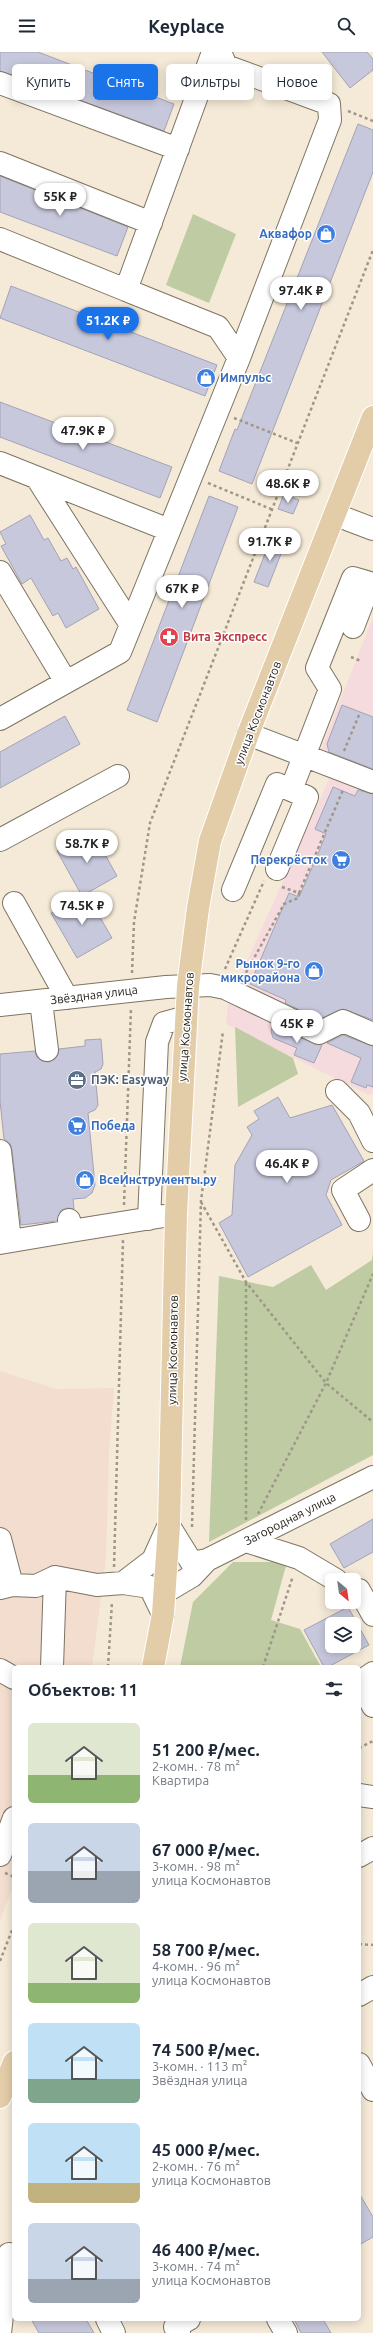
<!DOCTYPE html>
<html lang="ru">
<meta charset="utf-8">
<style>
body{margin:0;font-family:Ubuntu,sans-serif;background:#f2f2f3;color:#1f2937;height:100vh;display:flex;flex-direction:column;font-size:15px;white-space:nowrap}
*{box-sizing:border-box;margin:0}
p{font-size:13px;color:#747a83}
.icon{flex:none;width:22px;height:22px;fill:none;stroke:currentColor;stroke-width:2;stroke-linecap:round;stroke-linejoin:round}
.map{position:relative;flex:1;overflow:hidden}
.sheet{position:absolute;left:12px;top:1613px;width:349px;height:656px;display:flex;flex-direction:column;background:#fff;border-radius:6px;box-shadow:0 2px 10px #0003}
.sheet>*{flex:none}
.hud{position:absolute;left:12px;top:12px;width:349px;height:36px;display:flex;gap:8px}
.needle{width:26px;rotate:151deg}
.controls{position:absolute;left:325px;top:1521px;display:grid;gap:8px}
.controls a{display:grid;place-items:center;width:36px;height:36px;border-radius:6px;background:#fff;box-shadow:0 2px 10px #0003;font-size:20px}
.price{position:absolute;translate:-50% -34px;padding:0 9px;border-radius:14px;background:#fff;color:#222;font-size:13px;line-height:26px;filter:drop-shadow(0 1px 2px #0008)}
.price::after{content:'';position:absolute;left:50%;top:24px;width:12px;height:9px;margin-left:-6px;background:inherit;clip-path:polygon(0 0,100% 0,50% 100%)}
.price.active{background:#1a73e8;color:#fff}
ul{padding:0;list-style:none}
li{display:flex;align-items:center;gap:12px;height:100px;padding:0 16px}
li span{display:grid;place-items:center;flex:none;width:112px;height:80px;border-radius:6px;color:#555}
li>.icon{margin-inline-start:auto}
span .icon{width:48px;height:48px;fill:#fffc;stroke-width:1}
li b{font-size:17px}
h2{display:flex;justify-content:space-between;align-items:center;height:48px;padding:0 16px;font-size:17px}
.pill{padding:0 14px;border-radius:6px;background:#fff;box-shadow:0 2px 10px #0003;font-size:14px;line-height:36px}
.pill.active{background:#1a73e8;color:#fff}
header{display:flex;justify-content:space-between;align-items:center;height:52px;padding:0 16px;background:#fff;font-size:18px;font-weight:700}
.map>svg:first-child{display:block}
.commercial{fill:#f5dade}
.medical{fill:#f2ddcf}
.green{fill:#bfcba3}
.building{fill:#c7c8dc;stroke:#a3a3b7;fill-rule:evenodd}
.lines{fill:none;stroke-linecap:round;stroke-linejoin:round}
.minor-casing{stroke:#7d7462;stroke-width:24}
.major-casing{stroke:#fff;stroke-width:24}
.path{stroke:#9e9788;stroke-width:2.5;stroke-dasharray:3 3;stroke-linecap:butt}
.minor{stroke:#fff;stroke-width:22}
.major{stroke:#e3cca8;stroke-width:22}
.labels{text-anchor:middle;stroke-width:3;stroke-linejoin:round;paint-order:stroke}
.shop-label{font-size:12px;font-weight:bold;fill:#366cbe;stroke:#fff;text-anchor:end}
.health-label{font-size:12px;font-weight:bold;fill:#be3a42;stroke:#fff;text-anchor:start}
.street-label{font-size:12px;fill:#1d1a13;stroke:#fff}
.service-label{font-size:12px;font-weight:bold;fill:#4e5e75;stroke:#fff;text-anchor:start}
</style>
<header><svg class="icon" aria-label="menu" viewBox="0 0 24 24"><path d="M4 6h16M4 12h16M4 18h16"/></svg>Keyplace<svg class="icon" aria-label="search" viewBox="0 0 24 24"><circle cx="10" cy="10" r="6"/><path d="M15 15l6 6"/></svg></header>
<div class="map">
<svg width="373" height="2281" viewBox="0 0 373 2281">
<rect width="100%" height="100%" fill="#f5ead7"/>
<path class="commercial" d="M373,565V1041L369,1043L226,972L228,951L331,723L313,717Z"/>
<path class="medical" d="M0,1319L56,1337L114,1336L109,1399L106,1506L92,1615H14V1832L0,1868Z"/>
<path class="green" d="M193,162L236,182L209,251L166,233Z
M235,975L293,1006L298,1022L238,1055Z
M373,1200V1403L209,1490L219,1224L273,1235L311,1213L326,1238L372,1208Z
M233,1510H287L271,1568L300,1577L321,1615H180L193,1550Z"/>
<path class="building" d="M0,0H38L174,52L164,79L0,19Z
M322,0H367L373,7V18L350,36Z
M358,72L373,78V120L252,432L219,419L235,377L237,378Z
M0,124L128,175L117,204L0,160Z
M11,234L217,313L205,344L0,266Z
M0,350L172,415L160,446L0,385Z
M284,442L299,448L293,462L278,457Z
M209,444L238,455L157,670L127,658Z
M30,463L44,488L48,486L61,509L67,506L73,517L76,515L99,557L66,576L58,561L53,564L31,526L22,532L1,494L6,492L0,480Z
M272,484L286,489L268,535L254,530Z
M342,653L373,665V717L329,700L327,692Z
M65,664L80,692L0,736V700Z
M333,735L355,744L358,738L373,742V968L343,957L319,967L285,951L286,948L250,932L289,841L299,845L318,802L326,782L315,777Z
M92,779L117,824L82,844L57,799Z
M86,841L112,886L77,906L51,861Z
M273,973L314,992L322,993L314,1011L294,1003L297,996L273,986L271,979Z
M343,983L373,994V1035L367,1033L366,1036L351,1030L361,1006L327,991Z
M101,987L103,1012L101,1017L95,1020L98,1053L95,1058L88,1061L95,1133L92,1141L85,1146L73,1147L74,1157L67,1156L61,1158L57,1169L21,1173L12,1098L10,1091L4,1087L0,1049V1002L35,999L37,1005L42,1009L49,1010L58,1003L59,997L85,994V988Z
M278,1045L290,1066L332,1053L364,1109L331,1128L326,1143L342,1173L248,1225L219,1171L232,1163L235,1113L252,1083L247,1075L259,1067L254,1059Z
M373,1467V1500L344,1516L330,1492Z
M348,1555L369,1593L328,1615H324L304,1578ZM332,1572H354V1594H332Z
M359,2141L373,2165V2185L359,2193Z
M31,2267H86L94,2281H39Z
M294,2267H323L331,2281H301Z"/>
<g class="lines">
<g class="minor-casing">
<path id="minor" d="M220,0L226,14L329,52L330,68L239,306
M0,31L178,97
M0,111L151,171
M0,187L126,238L213,0
M0,411L169,478
M37,426L131,573
M336,463L373,477
M0,520L66,630
M0,667L120,600L239,306L218,275L126,238
M248,682L373,730
M291,738L330,637L317,616L353,526L370,531L353,575
M0,788L118,724
M233,838L277,732L307,745L277,817
M14,851L67,946
M41,949L47,998
M0,953L166,935L210,933L225,936L319,981L343,969L373,982
M337,1039L359,1061L373,1089
M0,1099L10,1189
M149,1167L157,990L164,971L186,965
M359,1168L343,1138L373,1118
M71,1179L164,1164
M0,1191L71,1179L69,1168
M169,1474L192,1511L207,1508L373,1425
M0,1487L12,1533
M246,1489L299,1506L336,1528
M123,1531L153,1508L168,1475
M0,1536L12,1533L36,1534L55,1525L97,1533L123,1531L150,1535L163,1562
M359,1538L373,1563
M165,1540L192,1524L207,1508
M52,1615L55,1525
M0,1618L14,1626
M373,1621L360,1630L373,1654
M359,1743L373,1745
M0,1803L14,1766
M359,1804L373,1796
M359,1943L373,1935
M359,2012L373,2038
M107,2267L114,2281
M278,2267L286,2281
M0,2281L9,2202
M179,2281L175,2275L189,2267"/>
</g>
<g class="major-casing">
<path id="major" d="M153,1615L163,1562L169,1474L176,1162L188,934L198,856L210,789L248,682L373,365
M0,2045L14,2010"/>
</g>
<path class="path" d="M348,59L373,69
M234,366L297,391
M208,431L271,457
M351,605L361,609
M344,699L359,663
M282,835L299,841L343,738
M225,917L264,829
M132,921L134,870L150,771L373,198
M243,926L284,852L298,846L299,841
M201,1150L246,1230L326,1331L373,1370
M124,1153L131,956
M258,1462L326,1331L373,1222
M246,1468V1231
M192,1475L201,1149L223,979
M114,1515L123,1188
M108,1615L112,1550
M263,1615L293,1524
M359,1696L373,1689
M5,1821L14,1825
M359,1892L373,1893
M0,1909L14,1873"/>
<use href="#minor" class="minor"/>
<use href="#major" class="major"/>
</g>
<defs>
<g id="shop-disc" transform="scale(1)"><circle r="9.5" fill="#3f7fe0" stroke="#fff"/><path d="M-5-2.5h2.3a2.7 3.5 0 0 1 5.4 0H5L5.5 6h-11ZM-1.5-2.5h3a1.5 2.3 0 0 0-3 0Z" fill="#fff"/></g>
<g id="pharmacy-disc" transform="scale(1)"><circle r="9.5" fill="#e0444e" stroke="#fff"/><path d="M-2-6h4v4h4v4h-4v4h-4v-4h-4v-4h4Z" fill="#fff"/></g>
<g id="supermarket-disc" transform="scale(1)"><circle r="9.5" fill="#3f7fe0" stroke="#fff"/><path d="M-6-5.5h2.5l.6 2H6L4.5 2H-2.5L-4.4-4H-6ZM-1.5 3.2a1.3 1.3 0 1 0 .1 0ZM3 3.2a1.3 1.3 0 1 0 .1 0Z" fill="#fff"/></g>
<g id="office-disc" transform="scale(1)"><circle r="9.5" fill="#5c6f8a" stroke="#fff"/><path d="M-6-3h4V-5.5h4V-3h4V5H-6ZM-1-4.5V-3h2v-1.5ZM-6 0V1H6V0Z" fill="#fff"/></g>
</defs>
<g fill-rule="evenodd">
<use href="#shop-disc" x="326" y="182"/>
<use href="#shop-disc" x="206" y="326"/>
<use href="#pharmacy-disc" x="169" y="585"/>
<use href="#supermarket-disc" x="341" y="808"/>
<use href="#shop-disc" x="314" y="919"/>
<use href="#office-disc" x="77" y="1028"/>
<use href="#supermarket-disc" x="77" y="1074"/>
<use href="#shop-disc" x="85" y="1128"/>
</g>
<g class="labels">
<g class="shop-label">
<text x="312" y="186">Аквафор</text>
<text x="220" y="330" text-anchor="start">Импульс</text>
<text x="327" y="812">Перекрёсток</text>
<text x="300" y="916">Рынок 9-го<tspan x="300" dy="14">микрорайона</tspan></text>
<text x="91" y="1078" text-anchor="start">Победа</text>
<text x="99" y="1132" text-anchor="start">ВсеИнструменты.ру</text>
</g>
<g class="health-label">
<text x="183" y="589">Вита Экспресс</text>
</g>
<g class="street-label">
<text transform="translate(258 661) rotate(-69)" y="4">улица Космонавтов</text>
<text transform="translate(94 943) rotate(-7)" y="4">Звёздная улица</text>
<text transform="translate(186 975) rotate(-86)" y="4">улица Космонавтов</text>
<text transform="translate(173 1298) rotate(-89)" y="4">улица Космонавтов</text>
<text transform="translate(290 1467) rotate(-27)" y="4">Загородная улица</text>
</g>
<g class="service-label">
<text x="91" y="1032">ПЭК: Easyway</text>
</g>
</g>
</svg>
<div class="controls">
<a><svg class="needle" viewBox="-14 -14 28 28"><path d="M0-13l5 13h-10z" fill="#e53935"/><path d="M0 13l5-13h-10z" fill="#747a83"/></svg></a>
<a><svg class="icon" aria-label="layers" viewBox="0 0 24 24"><path d="M12 4l9 5-9 5-9-5zM3 14l9 5 9-5"/></svg></a>
</div>
<b class="price" style="left:60px;top:165px">55K ₽</b>
<b class="price" style="left:301px;top:259px">97.4K ₽</b>
<b class="price active" style="left:108px;top:289px">51.2K ₽</b>
<b class="price" style="left:83px;top:399px">47.9K ₽</b>
<b class="price" style="left:288px;top:452px">48.6K ₽</b>
<b class="price" style="left:270px;top:510px">91.7K ₽</b>
<b class="price" style="left:182px;top:557px">67K ₽</b>
<b class="price" style="left:87px;top:812px">58.7K ₽</b>
<b class="price" style="left:82px;top:874px">74.5K ₽</b>
<b class="price" style="left:297px;top:992px">45K ₽</b>
<b class="price" style="left:287px;top:1132px">46.4K ₽</b>
<div class="hud">
<a class="pill">Купить</a>
<a class="pill active">Снять</a>
<a class="pill">Фильтры</a>
<a class="pill">Новое</a>
</div>
<section class="sheet">
<h2>Объектов: 11<svg class="icon" aria-label="filters" viewBox="0 0 24 24"><path d="M4 7h16M4 17h16"/><circle cx="9" cy="7" r="2"/><circle cx="15" cy="17" r="2"/></svg></h2>
<ul>
<li><span style="background:linear-gradient(#dfe7d0 65%,#8fb573 0)"><svg class="icon" aria-label="home" viewBox="0 0 24 24"><path d="M3 11l9-7 9 7M6 9v11h12V9"/></svg></span><div><b>51 200 ₽/мес.</b><p>2-комн. · 78 m²</p><p>Квартира</p></div></li>
<li><span style="background:linear-gradient(#c9d6e8 60%,#9aa5b1 0)"><svg class="icon" aria-label="home" viewBox="0 0 24 24"><path d="M3 11l9-7 9 7M6 9v11h12V9"/></svg></span><div><b>67 000 ₽/мес.</b><p>3-комн. · 98 m²</p><p>улица Космонавтов</p></div></li>
<li><span style="background:linear-gradient(#dfe7d0 75%,#8fb573 0)"><svg class="icon" aria-label="home" viewBox="0 0 24 24"><path d="M3 11l9-7 9 7M6 9v11h12V9"/></svg></span><div><b>58 700 ₽/мес.</b><p>4-комн. · 96 m²</p><p>улица Космонавтов</p></div></li>
<li><span style="background:linear-gradient(#bfe0f5 70%,#7fa58c 0)"><svg class="icon" aria-label="home" viewBox="0 0 24 24"><path d="M3 11l9-7 9 7M6 9v11h12V9"/></svg></span><div><b>74 500 ₽/мес.</b><p>3-комн. · 113 m²</p><p>Звёздная улица</p></div></li>
<li><span style="background:linear-gradient(#bfe0f5 75%,#c2b280 0)"><svg class="icon" aria-label="home" viewBox="0 0 24 24"><path d="M3 11l9-7 9 7M6 9v11h12V9"/></svg></span><div><b>45 000 ₽/мес.</b><p>2-комн. · 76 m²</p><p>улица Космонавтов</p></div></li>
<li><span style="background:linear-gradient(#c9d6e8 70%,#9aa5b1 0)"><svg class="icon" aria-label="home" viewBox="0 0 24 24"><path d="M3 11l9-7 9 7M6 9v11h12V9"/></svg></span><div><b>46 400 ₽/мес.</b><p>3-комн. · 74 m²</p><p>улица Космонавтов</p></div></li>
</ul>
</section>
</div>
